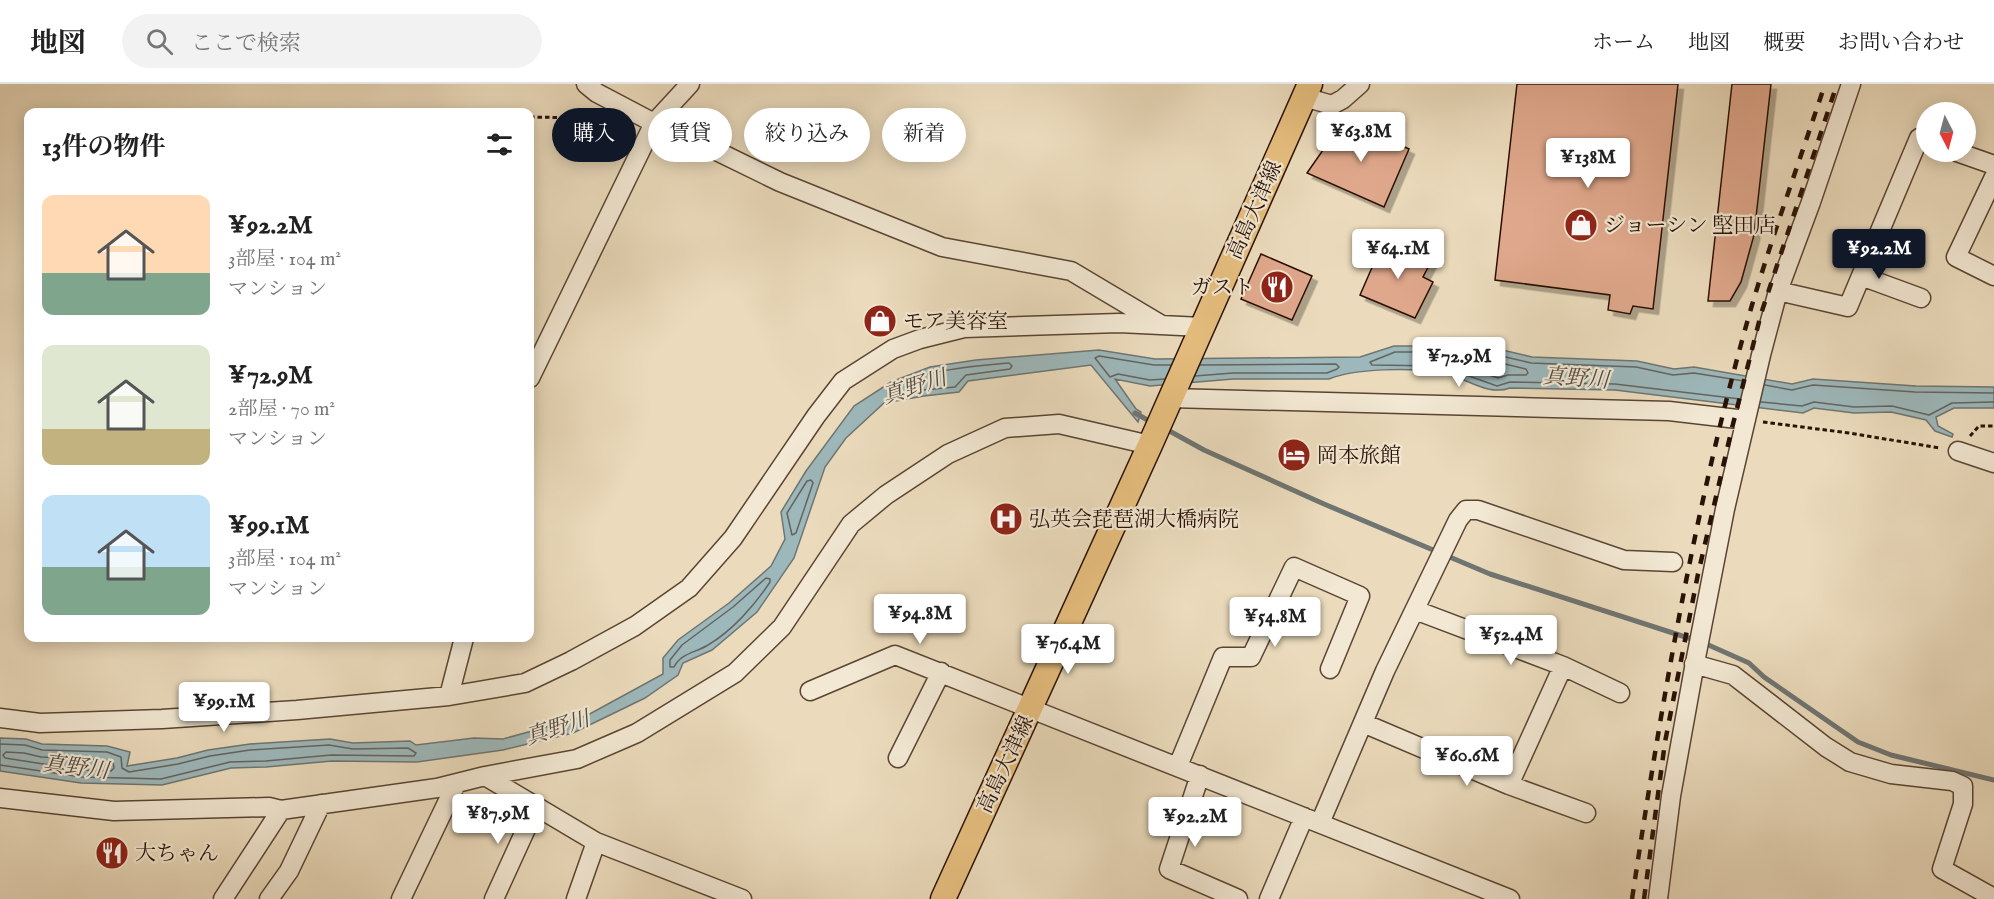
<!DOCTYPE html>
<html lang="ja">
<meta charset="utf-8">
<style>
body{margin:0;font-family:"IM FELL English","Noto Serif JP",serif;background:#f2f2f2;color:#222;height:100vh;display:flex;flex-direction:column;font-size:22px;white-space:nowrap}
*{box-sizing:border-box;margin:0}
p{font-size:20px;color:#767676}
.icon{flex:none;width:33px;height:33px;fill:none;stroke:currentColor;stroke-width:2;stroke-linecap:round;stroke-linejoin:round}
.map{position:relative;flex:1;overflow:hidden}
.panel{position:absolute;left:24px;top:24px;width:510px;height:534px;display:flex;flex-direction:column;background:#fff;border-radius:12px;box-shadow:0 3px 15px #0003}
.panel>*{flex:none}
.guide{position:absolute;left:552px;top:24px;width:570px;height:54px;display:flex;gap:12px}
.needle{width:39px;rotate:174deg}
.buttons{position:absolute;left:1916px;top:18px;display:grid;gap:12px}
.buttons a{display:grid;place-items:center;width:60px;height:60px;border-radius:50%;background:#fff;box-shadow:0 3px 15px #0003;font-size:30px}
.price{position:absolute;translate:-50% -51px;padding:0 14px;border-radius:6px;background:#fff;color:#222;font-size:20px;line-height:39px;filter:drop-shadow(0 2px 3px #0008)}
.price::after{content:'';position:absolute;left:50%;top:36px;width:18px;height:14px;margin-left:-9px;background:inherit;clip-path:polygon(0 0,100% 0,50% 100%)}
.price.current{background:#111827;color:#fff}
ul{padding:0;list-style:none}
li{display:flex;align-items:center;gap:18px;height:150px;padding:0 18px}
li span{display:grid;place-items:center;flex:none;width:168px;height:120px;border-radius:12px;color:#555}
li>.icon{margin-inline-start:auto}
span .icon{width:72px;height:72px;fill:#fffc;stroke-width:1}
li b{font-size:26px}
h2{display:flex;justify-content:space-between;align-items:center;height:72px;padding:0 18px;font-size:26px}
.pill{padding:0 21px;border-radius:27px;background:#fff;box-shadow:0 3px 15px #0003;font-size:21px;line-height:54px}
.pill.current{background:#111827;color:#fff}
header{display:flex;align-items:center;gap:36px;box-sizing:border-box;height:84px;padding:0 30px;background:#fff;border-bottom:2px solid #e0e0e0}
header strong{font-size:28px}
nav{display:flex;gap:33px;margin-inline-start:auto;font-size:21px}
.search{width:420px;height:54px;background:#f2f2f2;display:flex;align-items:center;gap:15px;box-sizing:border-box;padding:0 21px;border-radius:33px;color:#767676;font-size:22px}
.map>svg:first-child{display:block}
.water{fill:#9db8bb;stroke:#6f7572;stroke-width:1.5}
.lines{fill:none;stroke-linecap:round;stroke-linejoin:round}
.shore{stroke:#646460;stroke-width:1.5}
.stream{stroke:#6f7572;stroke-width:5}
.building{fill:#dfa78b;stroke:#2a1105;stroke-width:1.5;filter:url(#shadow)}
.minor-casing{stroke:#5a4433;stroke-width:21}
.major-casing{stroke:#2a1105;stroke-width:27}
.path{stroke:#2a1105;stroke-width:3;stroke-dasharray:4.5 3;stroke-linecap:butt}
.minor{stroke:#f2e8d3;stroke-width:18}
.major{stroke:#e6be7e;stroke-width:24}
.rail{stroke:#2a1105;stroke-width:4.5;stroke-dasharray:10 10;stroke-linecap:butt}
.labels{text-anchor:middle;stroke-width:4.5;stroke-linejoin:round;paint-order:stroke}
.street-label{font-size:21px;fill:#2a1105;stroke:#f2e8d3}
.poi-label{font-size:21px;fill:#2a1105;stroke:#f2e8d3;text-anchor:start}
.water-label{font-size:22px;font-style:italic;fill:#524b45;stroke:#f2e8d3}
</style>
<header>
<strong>地図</strong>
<div class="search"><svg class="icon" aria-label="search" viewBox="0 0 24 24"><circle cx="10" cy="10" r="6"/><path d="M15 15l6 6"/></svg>ここで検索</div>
<nav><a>ホーム</a><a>地図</a><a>概要</a><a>お問い合わせ</a></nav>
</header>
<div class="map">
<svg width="1994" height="815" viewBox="0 0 1994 815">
<defs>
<filter id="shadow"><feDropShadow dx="5.5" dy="5.5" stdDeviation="0" flood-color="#0004"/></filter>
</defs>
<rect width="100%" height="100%" fill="#ebdbbc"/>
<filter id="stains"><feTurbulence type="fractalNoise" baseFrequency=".00333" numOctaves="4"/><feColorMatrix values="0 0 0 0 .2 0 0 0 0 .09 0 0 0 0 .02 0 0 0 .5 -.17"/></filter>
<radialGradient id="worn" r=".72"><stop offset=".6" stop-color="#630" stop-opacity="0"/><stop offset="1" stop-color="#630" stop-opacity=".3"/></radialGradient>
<path class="water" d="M1394,262H1485L1532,273L1637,277L1674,285L1694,283L1792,300L1813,295L1916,302L1994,303V324H1954L1936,333L1938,342L1953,350L1952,353L1935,347L1926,336L1891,328L1854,329L1814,324L1803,329L1615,306L1510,304C1486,313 1463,291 1439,288C1409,284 1356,284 1329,295H1233L1150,302L1115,295L1136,325L1141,328L1138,338L1091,281L968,297L959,308L924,312L884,319L846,354L825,383L794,474L757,528L712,566L683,579L678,591L645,614L573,649L503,666L417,678L332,677L266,683L231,684L162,701L81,699L0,687V654L26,655L42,660L107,662L130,668L127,682L177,674L208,666L250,660L330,655L353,659L410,657L416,661L474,654L503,655L586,632L663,590V574L678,556L729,519L771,482L785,455L781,428L806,387L854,322L891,298L930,283L976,276L1099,266L1155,275L1360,273Z"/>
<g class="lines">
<path class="shore" d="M1462,275H1484L1526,285L1528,289L1526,291H1508L1498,294L1460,281L1459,277Z
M1009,279L1012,282L1010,285L966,291L955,303L923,306L891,312L888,309C898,288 985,281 1009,279Z
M1195,292L1233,289H1327L1337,285L1339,283L1336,280L1200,281
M1165,295L1150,296L1118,290L1110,293L1095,274L1099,272L1154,281H1171
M1765,301L1792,306L1813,301L1915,308L1994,309
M1740,315L1615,300L1510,298L1497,302L1441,282L1372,281L1370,278L1395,268H1484L1531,279L1636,283L1673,291L1694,289L1744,297
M1761,318L1802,322L1814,318L1854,323L1892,322L1929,331L1952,319L1994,318
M811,396L813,399L796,449L792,451L787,429L807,397Z
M766,494L770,495V498C755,521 732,547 708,561C695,569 681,569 674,583H670V576L682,561L733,523Z
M0,660L25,661L42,666L107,668L121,673L122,684L129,688L178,680L210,672L250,666L329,661L353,665L408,664L416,669L414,672L331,671L266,677L230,678L161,695L82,693L0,681
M6,668L24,669L41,673L105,676L113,678L114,684L111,687L82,686L5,674L3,671Z"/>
<path class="stream" d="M1135,329L1153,339
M1164,344L1204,366L1324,420L1490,490L1704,559L1749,579L1764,593L1858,658L1891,671L1994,696"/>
</g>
<path class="building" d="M1517,0H1678L1653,225L1633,222L1630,230L1608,226L1610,211L1495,196Z
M1732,0H1771L1754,151L1741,198L1730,217H1708Z
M1344,36L1409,65L1384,123L1307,89Z
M1384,156L1432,176L1423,193L1433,198L1415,234L1360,211Z
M1261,170L1312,192L1292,236L1241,215Z"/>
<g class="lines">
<g class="minor-casing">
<path id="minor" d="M586,0L597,9L654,39L694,56L780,98L942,163L1071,187L1160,240
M1304,13L1332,21L1343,15L1360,0
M1957,68L1994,81
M1994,93L1956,173L1994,192
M1861,192L1921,214
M1778,207L1848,223L1919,54L1926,56
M530,294L654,39L690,0
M1170,314L1669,327L1746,336
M1958,367L1994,379
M1415,526L1563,582L1620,609
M1694,580L1733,591L1826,663L1850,678L1891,690L1952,697L1963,702V720L1942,785L1994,814
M810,607L895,571L1510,815
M449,612L464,554
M0,634L40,639L162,635L297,626L449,612L525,599L571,577L635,542L689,504L733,454L816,332L843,297L893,265L920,255L964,244L1119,239L1202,243
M1363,639L1509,701L1586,729
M898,674L941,588
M1178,682L1223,573H1251L1294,483L1360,512L1330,585
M1200,691L1169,785L1238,815
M485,692L596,758L742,815
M1509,701L1563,582
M0,714L114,727L269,723L281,726L437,704L485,692L577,675L637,649L735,589L782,543L851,440L886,411L948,370L1005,344L1059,340L1150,361
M1320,739L1385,587L1458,436L1466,426H1478L1624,476L1673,478
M223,815L281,726
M269,815L289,787L321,720
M401,815L456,700
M494,815L536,723
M576,815L596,758
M1269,815L1304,733
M1658,815L1671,712L1694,584L1725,425L1761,271L1778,207L1811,118L1851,0"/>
</g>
<g class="major-casing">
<path id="major" d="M943,815L1150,361L1310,0"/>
</g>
<path class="path" d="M530,33L585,34L598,29
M1763,338L1849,349L1940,364
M1970,352L1979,342H1994"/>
<use href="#minor" class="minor"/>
<use href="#major" class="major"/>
<path class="rail" d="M1632,815C1662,617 1695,421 1750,228C1772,152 1800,76 1825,0
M1644,815L1665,658L1698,490L1732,344L1761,230L1837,0"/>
</g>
<defs>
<g id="shop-disc" transform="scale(1.725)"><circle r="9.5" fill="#8f2418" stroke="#f2e8d3"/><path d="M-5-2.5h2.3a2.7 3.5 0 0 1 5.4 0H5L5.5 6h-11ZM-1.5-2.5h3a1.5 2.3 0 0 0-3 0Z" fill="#fff"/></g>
<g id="restaurant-disc" transform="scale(1.725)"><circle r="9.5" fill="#8f2418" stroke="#f2e8d3"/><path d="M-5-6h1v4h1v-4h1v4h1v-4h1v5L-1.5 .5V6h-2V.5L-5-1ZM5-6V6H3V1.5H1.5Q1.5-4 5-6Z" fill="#fff"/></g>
<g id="hotel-disc" transform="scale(1.725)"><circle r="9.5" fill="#8f2418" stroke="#f2e8d3"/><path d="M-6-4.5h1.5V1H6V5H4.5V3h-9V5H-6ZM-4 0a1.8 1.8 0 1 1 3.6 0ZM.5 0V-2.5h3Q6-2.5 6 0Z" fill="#fff"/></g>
<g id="hospital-disc" transform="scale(1.725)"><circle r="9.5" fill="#8f2418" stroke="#f2e8d3"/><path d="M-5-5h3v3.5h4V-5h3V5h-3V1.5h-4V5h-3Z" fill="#fff"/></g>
</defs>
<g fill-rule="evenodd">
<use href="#shop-disc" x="1581" y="141"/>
<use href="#restaurant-disc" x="1277" y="203"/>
<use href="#shop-disc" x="880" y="237"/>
<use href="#hotel-disc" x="1294" y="371"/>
<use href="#hospital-disc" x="1006" y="435"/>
<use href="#restaurant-disc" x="112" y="769"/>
</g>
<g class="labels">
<g class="street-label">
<text transform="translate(1254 126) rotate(-66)" y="7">高島大津線</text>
<text transform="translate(1005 680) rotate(-65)" y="7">高島大津線</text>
</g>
<g class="poi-label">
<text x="1604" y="148">ジョーシン 堅田店</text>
<text x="1254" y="210" text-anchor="end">ガスト</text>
<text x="903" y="244">モア美容室</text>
<text x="1317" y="378">岡本旅館</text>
<text x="1029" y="442">弘英会琵琶湖大橋病院</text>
<text x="135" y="776">大ちゃん</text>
</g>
<g class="water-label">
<text transform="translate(1576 293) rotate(4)" y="8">真野川</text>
<text transform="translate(914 302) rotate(-18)" y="8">真野川</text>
<text transform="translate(557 643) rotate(-18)" y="8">真野川</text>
<text transform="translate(76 682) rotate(7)" y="8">真野川</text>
</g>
</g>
<rect width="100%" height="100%" filter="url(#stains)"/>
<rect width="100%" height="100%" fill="url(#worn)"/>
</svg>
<div class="buttons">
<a><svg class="needle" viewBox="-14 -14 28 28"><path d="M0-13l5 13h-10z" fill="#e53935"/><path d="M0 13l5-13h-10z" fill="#767676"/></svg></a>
</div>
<b class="price" style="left:1361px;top:79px">¥63.8M</b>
<b class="price" style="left:1588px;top:105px">¥138M</b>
<b class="price" style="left:1398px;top:196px">¥64.1M</b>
<b class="price current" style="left:1879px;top:196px">¥92.2M</b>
<b class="price" style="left:1459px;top:304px">¥72.9M</b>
<b class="price" style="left:920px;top:561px">¥94.8M</b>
<b class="price" style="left:1275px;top:564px">¥54.8M</b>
<b class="price" style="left:1511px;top:582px">¥52.4M</b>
<b class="price" style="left:1068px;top:591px">¥76.4M</b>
<b class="price" style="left:224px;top:649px">¥99.1M</b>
<b class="price" style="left:1467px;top:703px">¥60.6M</b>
<b class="price" style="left:498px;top:761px">¥87.9M</b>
<b class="price" style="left:1195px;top:764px">¥92.2M</b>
<div class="guide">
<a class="pill current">購入</a>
<a class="pill">賃貸</a>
<a class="pill">絞り込み</a>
<a class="pill">新着</a>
</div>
<section class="panel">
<h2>13件の物件<svg class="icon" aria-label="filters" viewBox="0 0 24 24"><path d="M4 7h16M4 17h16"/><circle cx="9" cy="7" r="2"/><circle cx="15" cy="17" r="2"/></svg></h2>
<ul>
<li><span style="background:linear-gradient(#ffd9b3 65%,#7fa58c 0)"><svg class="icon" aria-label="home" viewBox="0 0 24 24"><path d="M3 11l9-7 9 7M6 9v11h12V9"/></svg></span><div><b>¥92.2M</b><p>3部屋 · 104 m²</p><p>マンション</p></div></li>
<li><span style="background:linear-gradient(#dfe7d0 70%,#c2b280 0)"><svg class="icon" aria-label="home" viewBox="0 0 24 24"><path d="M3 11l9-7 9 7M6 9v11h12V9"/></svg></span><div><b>¥72.9M</b><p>2部屋 · 70 m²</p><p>マンション</p></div></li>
<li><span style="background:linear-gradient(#bfe0f5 60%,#7fa58c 0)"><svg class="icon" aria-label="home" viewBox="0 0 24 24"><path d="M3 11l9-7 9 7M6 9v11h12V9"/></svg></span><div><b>¥99.1M</b><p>3部屋 · 104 m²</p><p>マンション</p></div></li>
</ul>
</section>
</div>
